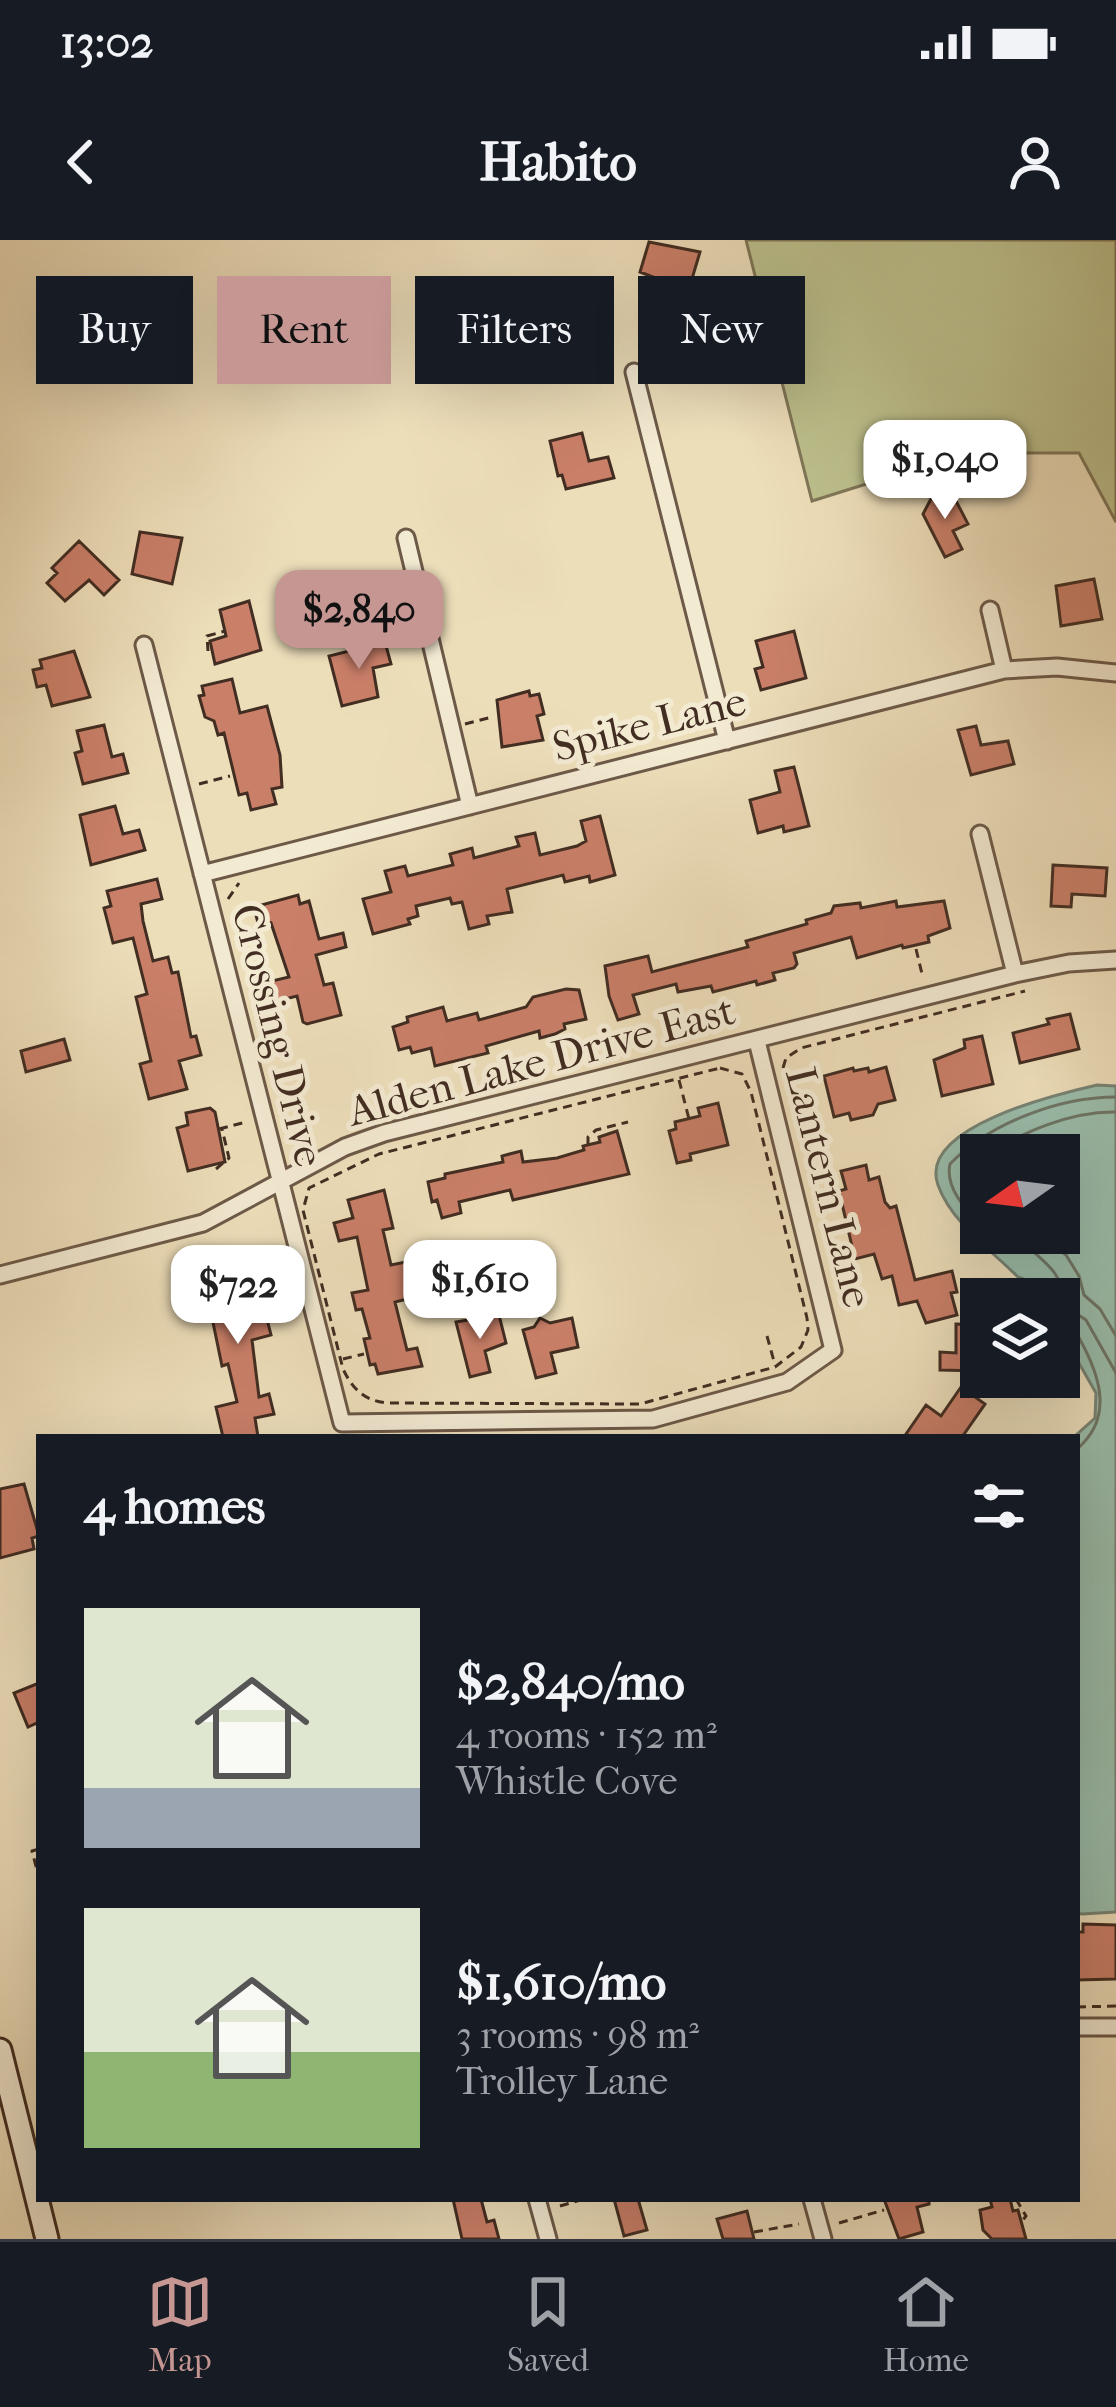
<!DOCTYPE html>
<meta charset="utf-8">
<style>
body{margin:0;font-family:"IM FELL French Canon",serif;background:#20242c;color:#f1f3f6;height:100vh;display:flex;flex-direction:column;font-size:45px;white-space:nowrap}
*{box-sizing:border-box;margin:0}
p{font-size:39px;color:#9ea1a6}
.icon{flex:none;width:66px;height:66px;fill:none;stroke:currentColor;stroke-width:2;stroke-linecap:round;stroke-linejoin:round}
.map{position:relative;flex:1;overflow:hidden}
.sheet{position:absolute;left:36px;top:1194px;width:1044px;height:768px;display:flex;flex-direction:column;background:#171b24;border-radius:0px;box-shadow:0 12px 48px #0002}
.sheet>*{flex:none}
.guide{position:absolute;left:36px;top:36px;width:1044px;height:108px;display:flex;gap:24px}
.needle{width:78px;rotate:256deg}
.tools{position:absolute;left:960px;top:894px;display:grid;gap:24px}
.tools a{display:grid;place-items:center;width:120px;height:120px;border-radius:0px;background:#171b24;box-shadow:0 12px 48px #0002;font-size:60px}
.price{position:absolute;translate:-50% -102px;padding:0 27px;border-radius:24px;background:#fff;color:#222;font-size:39px;line-height:78px;filter:drop-shadow(0 3px 6px #0008)}
.price::after{content:'';position:absolute;left:50%;top:72px;width:36px;height:27px;margin-left:-18px;background:inherit;clip-path:polygon(0 0,100% 0,50% 100%)}
.price.active{background:#c59692;color:#111}
ul{padding:0;list-style:none}
li{display:flex;align-items:center;gap:36px;height:300px;padding:0 48px}
li span{display:grid;place-items:center;flex:none;width:336px;height:240px;border-radius:0px;color:#555}
li>.icon{margin-inline-start:auto}
span .icon{width:144px;height:144px;fill:#fffc;stroke-width:1}
li b{font-size:51px}
h2{display:flex;justify-content:space-between;align-items:center;height:144px;padding:0 48px;font-size:51px}
.pill{padding:0 42px;border-radius:0px;background:#171b24;box-shadow:0 12px 48px #0002;font-size:42px;line-height:108px}
.pill.active{background:#c59692;color:#111}
.status{display:flex;justify-content:space-between;align-items:center;height:84px;padding:0 60px;background:#171b24;direction:ltr}
.status svg{height:33px;fill:currentColor}
header{display:flex;justify-content:space-between;align-items:center;height:156px;padding:0 48px;background:#171b24;font-size:54px;font-weight:700}
.tab-bar{display:flex;justify-content:space-around;align-items:center;height:168px;border-top:3px solid #363941;background:#171b24;font-size:33px;color:#9ea1a6}
.tab-bar a{display:grid;justify-items:center;gap:6px}
.tab-bar .active{color:#c59692}
.map>svg:first-child{display:block}
.green{fill:#bcc08d;stroke:#7f7658;stroke-width:3}
.water{fill:#9abdab;stroke:#778374;stroke-width:3;fill-rule:evenodd}
.lines{fill:none;stroke-linecap:round;stroke-linejoin:round}
.shore{stroke:#6e7566;stroke-width:3}
.building{fill:#ca7f69;stroke:#422d22;stroke-width:3}
.street-casing{stroke:#6d5948;stroke-width:21}
.secondary-casing{stroke:#422d22;stroke-width:27}
.path{stroke:#422d22;stroke-width:3;stroke-dasharray:9 6;stroke-linecap:butt}
.street{stroke:#f3ead2;stroke-width:15}
.secondary{stroke:#f3ead2;stroke-width:21}
.labels{text-anchor:middle;stroke-width:10;stroke-linejoin:round;paint-order:stroke}
.street-label{font-size:42px;fill:#422d22;stroke:#f3ead2}
</style>
<div class="status"><b>13:02</b><svg viewBox="0 0 49 12"><path d="M0 12V9h3v3zM5 12V6h3v6zM10 12V3h3v9zM15 12V0h3v12zM26 1h20v11H26zM47 4h2v5h-2z"/></svg></div>
<header><svg class="icon" aria-label="back" viewBox="0 0 24 24"><path d="M15 5l-7 7 7 7"/></svg>Habito<svg class="icon" aria-label="person" viewBox="0 0 24 24"><circle cx="12" cy="8" r="4"/><path d="M4 21q1-7 8-7t8 7"/></svg></header>
<div class="map">
<svg width="1116" height="1999" viewBox="0 0 1116 1999">
<rect width="100%" height="100%" fill="#eddeba"/>
<filter id="stains"><feTurbulence type="fractalNoise" baseFrequency=".00167" numOctaves="4"/><feColorMatrix values="0 0 0 0 .2 0 0 0 0 .09 0 0 0 0 .02 0 0 0 .5 -.17"/></filter>
<radialGradient id="worn" r=".72"><stop offset=".6" stop-color="#630" stop-opacity="0"/><stop offset="1" stop-color="#630" stop-opacity=".3"/></radialGradient>
<path class="green" d="M746,0H1116V282L1079,213H965L812,261Z"/>
<path class="water" d="M1097,845L1116,846V1672L1082,1674L1077,1673L1074,1197L1095,1178L1096,1153L1059,1088V1059H1041L1029,1041L1018,1037C991,1010 951,982 938,945C917,887 1058,854 1097,845ZM981,915H1059V993H981Z"/>
<g class="lines">
<path class="shore" d="M984,915C1023,893 1069,871 1116,872
M981,984C964,968 945,947 950,924C990,883 1059,857 1116,857
M1012,993C1036,1017 1065,1029 1065,1066L1086,1080L1116,1133
M1038,993L1066,1015L1079,1036L1084,1055L1100,1069L1116,1096
M1059,1084L1074,1089C1099,1131 1116,1176 1077,1209"/>
</g>
<path class="building" d="M649,2L700,12L683,69L665,64L671,44L640,32Z
M582,193L589,221L608,217L614,238L566,249L562,235L558,236L550,201Z
M939,254L954,257L968,284L953,291L962,309L945,317L923,274L932,257Z
M140,292L182,298L172,344L132,334Z
M79,301L119,340L104,355L89,340L65,361L47,343L57,333L52,328Z
M1094,339L1102,379L1061,386L1056,346Z
M249,361L261,410L215,424L210,401L226,396L220,370Z
M794,391L806,438L761,450L755,429L763,427L756,401Z
M385,402L391,424L373,428L378,457L342,466L329,416Z
M74,411L90,457L52,466L46,445L37,447L33,430L42,428L40,420Z
M232,439L240,473L267,466L280,515L282,547L272,549L276,564L251,570L247,553L239,555L224,493L218,495L214,481L205,477L199,456L204,455L202,446Z
M529,451L530,456L539,454L544,474L537,476L543,500L502,507L497,460Z
M104,485L112,517L123,514L128,533L83,544L75,513L82,511L77,491Z
M976,486L981,505L1008,501L1014,524L971,535L958,490Z
M794,527L809,586L784,592L783,586L758,593L750,560L780,552L775,531Z
M115,566L123,594L139,590L145,610L91,625L80,575Z
M600,576L615,635L590,642L589,636L565,642L563,635L507,649L512,672L487,676L489,684L469,689L462,662L452,664L450,658L416,666L418,676L408,679L410,684L373,694L363,659L391,652L385,631L405,626L408,636L453,625L450,614L472,608L474,618L519,606L516,597L535,593L540,615L577,606L586,601L581,581Z
M1053,625L1107,628L1105,656L1072,654L1071,667L1051,666Z
M157,639L162,659L141,664L143,681L153,721L168,717L172,733L178,732L191,797L196,796L201,815L179,821L187,849L149,859L140,824L151,821L136,757L147,754L133,698L113,703L104,668L111,666L107,651Z
M298,655L300,664L309,661L319,699L343,693L346,707L316,715L324,745L333,743L341,775L307,784L303,782L297,756L277,761L272,741L289,737L271,683L259,687L254,667Z
M896,661L897,667L944,661L950,688L928,696L929,702L903,708L902,705L857,718L851,697L794,713L797,724L794,728L773,733L775,740L757,745L756,741L713,752L711,746L678,752L676,744L633,755L639,774L618,780L609,756L605,726L648,716L652,732L748,707L746,701L807,684L806,680L831,673L834,666L860,663L861,668Z
M566,749L579,750L586,779L564,784L565,789L555,794L540,798L539,791L486,806L488,813L435,826L431,808L412,813L410,807L399,810L393,787L408,782L407,777L443,767L447,781L477,773L479,780L526,767L533,757Z
M1070,774L1079,809L1020,823L1013,793L1049,784L1047,779Z
M982,796L993,844L942,856L934,820L965,808L964,800Z
M64,799L70,820L26,832L21,811Z
M886,827L895,860L878,864L873,875L851,880L849,873L834,877L824,836L853,828L854,831L868,828L869,832Z
M718,863L728,905L690,914L691,920L677,923L669,891L676,889L675,882L700,876L698,868Z
M210,868L215,872L225,922L188,931L177,888L188,885L186,873Z
M617,891L629,934L513,960L510,950L459,962L461,973L442,978L437,960L432,962L428,942L445,938V934L503,922L502,916L521,911L523,922L557,918L584,910L583,906L600,902L599,897Z
M866,925L869,940L879,937L885,962L890,968L896,966L915,1040L952,1031L957,1052L951,1053L957,1075L926,1083L917,1061L899,1065L892,1036L882,1039L874,1014L855,1019L839,951L846,949L841,931Z
M384,950L393,988L383,990L391,1025L406,1022L411,1044V1058L395,1062L407,1110L417,1108L422,1126L378,1134L375,1124L370,1125L364,1099L370,1098L362,1069L356,1070L352,1053L368,1050L357,997L339,1001L334,983L353,978L348,960Z
M234,1022L241,1048L258,1044L271,1095L252,1100L259,1157L269,1154L274,1174L255,1178L258,1197H223L216,1167L237,1162L228,1124L222,1126L202,1029Z
M499,1075L506,1103L485,1111L490,1132L470,1137L456,1082Z
M540,1078L550,1083L572,1078L578,1107L551,1113L556,1133L536,1138L523,1090L534,1087Z
M956,1084L981,1085V1131L940,1130V1112L956,1113Z
M961,1147L985,1164L962,1197H904L926,1165L941,1176Z
M24,1244L39,1296L32,1298L34,1309L0,1318V1249Z
M39,1443V1482L28,1487L14,1453Z
M1083,1684L1116,1685V1739L1077,1740V1692H1083Z
M453,1959H481L487,1982L494,1980L499,1999H462Z
M614,1959H638L647,1990L624,1996Z
M884,1959H929V1964L917,1967L923,1992L899,1999Z
M990,1959H1010L1013,1971L1018,1970L1026,1999H992L983,1990L980,1970L992,1967Z
M747,1971L754,1999H723L717,1979Z"/>
<g class="lines">
<g class="street-casing">
<path id="street" d="M634,132L727,501
M406,298L470,566
M990,370L1004,430
M144,405L342,1183L653,1179L787,1142L833,1110L757,801
M980,594L1015,734
M202,634L1004,430L1057,427L1116,433
M0,1035L203,983L345,907L384,893L1015,734L1069,723L1116,720
M1077,1787H1116
M537,1959L548,1999
M812,1959L823,1999"/>
</g>
<g class="secondary-casing">
<path id="secondary" d="M0,1810L47,1999"/>
</g>
<path class="path" d="M208,411L207,396L225,391
M465,484L492,477
M199,544L230,536
M228,659L239,643
M235,695L272,686
M916,709L923,738
M720,828L742,834L751,852L807,1078L808,1090L801,1107L775,1127L640,1164L388,1163C365,1161 353,1150 343,1129L303,970L309,948L379,914Z
M783,828L786,818L801,808L1025,751
M679,840L689,879
M219,889L246,882
M588,905V897L596,890L628,882
M216,929L229,918L222,889
M767,1096L775,1125
M343,1119L364,1114
M39,1609L32,1611L39,1638
M1077,1767L1116,1766
M1016,1959L1026,1976L1020,1984
M560,1966L584,1959
M839,1983L884,1970
M754,1992L799,1984"/>
<use href="#street" class="street"/>
<use href="#secondary" class="secondary"/>
</g>
<g class="labels">
<g class="street-label">
<text transform="translate(649 483) rotate(-14)" y="15">Spike Lane</text>
<text transform="translate(279 795) rotate(76)" y="15">Crossing Drive</text>
<text transform="translate(541 820) rotate(-15)" y="15">Alden Lake Drive East</text>
<text transform="translate(830 947) rotate(76)" y="15">Lantern Lane</text>
</g>
</g>
<rect width="100%" height="100%" filter="url(#stains)"/>
<rect width="100%" height="100%" fill="url(#worn)"/>
</svg>
<div class="tools">
<a><svg class="needle" viewBox="-14 -14 28 28"><path d="M0-13l5 13h-10z" fill="#e53935"/><path d="M0 13l5-13h-10z" fill="#9ea1a6"/></svg></a>
<a><svg class="icon" aria-label="layers" viewBox="0 0 24 24"><path d="M12 4l9 5-9 5-9-5zM3 14l9 5 9-5"/></svg></a>
</div>
<b class="price" style="left:945px;top:282px">$1,040</b>
<b class="price active" style="left:359px;top:432px">$2,840</b>
<b class="price" style="left:480px;top:1102px">$1,610</b>
<b class="price" style="left:238px;top:1107px">$722</b>
<div class="guide">
<a class="pill">Buy</a>
<a class="pill active">Rent</a>
<a class="pill">Filters</a>
<a class="pill">New</a>
</div>
<section class="sheet">
<h2>4 homes<svg class="icon" aria-label="filters" viewBox="0 0 24 24"><path d="M4 7h16M4 17h16"/><circle cx="9" cy="7" r="2"/><circle cx="15" cy="17" r="2"/></svg></h2>
<ul>
<li><span style="background:linear-gradient(#dfe7d0 75%,#9aa5b1 0)"><svg class="icon" aria-label="home" viewBox="0 0 24 24"><path d="M3 11l9-7 9 7M6 9v11h12V9"/></svg></span><div><b>$2,840/mo</b><p>4 rooms · 152 m²</p><p>Whistle Cove</p></div></li>
<li><span style="background:linear-gradient(#dfe7d0 60%,#8fb573 0)"><svg class="icon" aria-label="home" viewBox="0 0 24 24"><path d="M3 11l9-7 9 7M6 9v11h12V9"/></svg></span><div><b>$1,610/mo</b><p>3 rooms · 98 m²</p><p>Trolley Lane</p></div></li>
</ul>
</section>
</div>
<nav class="tab-bar">
<a class="active"><svg class="icon" aria-label="map" viewBox="0 0 24 24"><path d="M3 6l6-2 6 2 6-2v14l-6 2-6-2-6 2zM9 4v14M15 6v14"/></svg>Map</a>
<a><svg class="icon" aria-label="saved" viewBox="0 0 24 24"><path d="M7 4h10v16l-5-4-5 4z"/></svg>Saved</a>
<a><svg class="icon" aria-label="home" viewBox="0 0 24 24"><path d="M3 11l9-7 9 7M6 9v11h12V9"/></svg>Home</a>
</nav>
